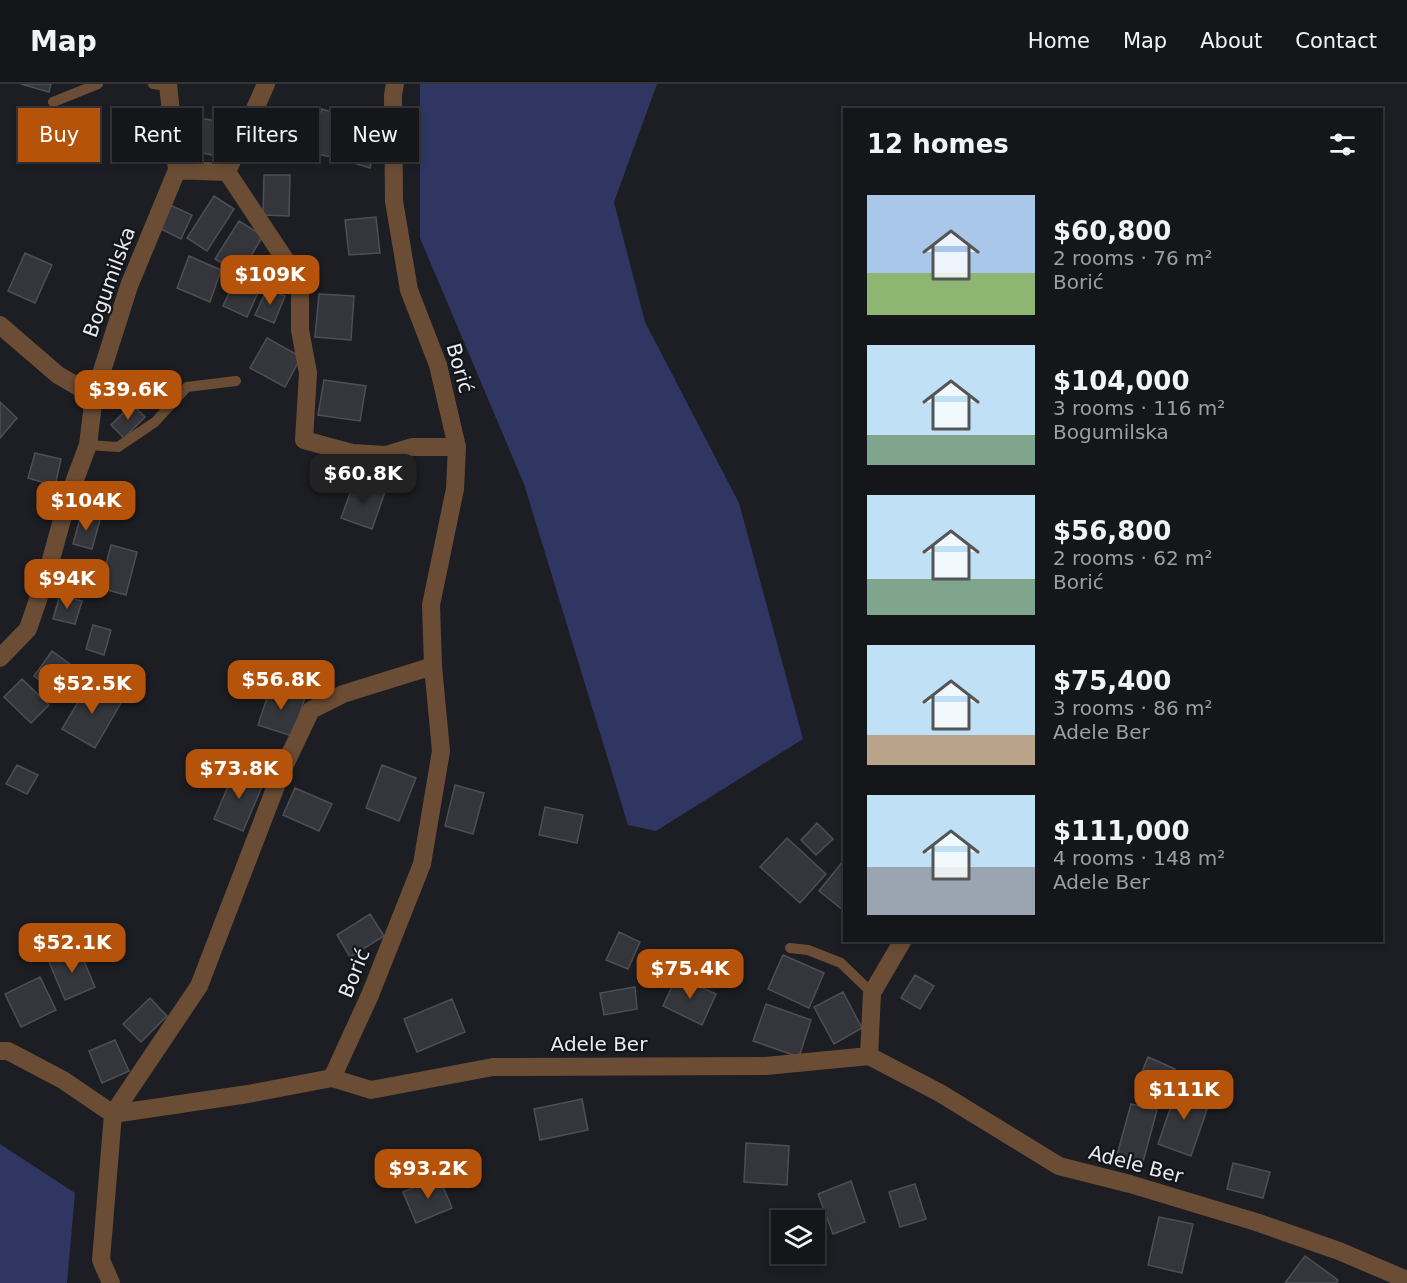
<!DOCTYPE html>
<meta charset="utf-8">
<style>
body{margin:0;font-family:"DejaVu Sans",sans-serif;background:#222327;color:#f1f3f6;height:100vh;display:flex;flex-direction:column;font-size:22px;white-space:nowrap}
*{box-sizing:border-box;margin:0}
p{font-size:20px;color:#9d9fa2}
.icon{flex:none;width:33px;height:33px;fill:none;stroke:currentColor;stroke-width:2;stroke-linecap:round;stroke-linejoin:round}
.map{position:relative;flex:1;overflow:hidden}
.side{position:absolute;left:843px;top:24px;width:540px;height:834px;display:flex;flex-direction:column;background:#15161a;border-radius:0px;box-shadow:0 3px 9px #0003,0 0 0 2px #343539}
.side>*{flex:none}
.guide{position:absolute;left:18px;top:24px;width:570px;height:54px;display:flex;gap:12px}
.controls{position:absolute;left:771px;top:1126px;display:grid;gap:12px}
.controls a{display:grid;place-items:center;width:54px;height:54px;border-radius:0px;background:#15161a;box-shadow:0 3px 9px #0003,0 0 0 2px #343539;font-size:30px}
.price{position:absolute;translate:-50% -51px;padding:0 14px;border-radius:12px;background:#b45309;color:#fff;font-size:20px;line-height:39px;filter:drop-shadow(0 2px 3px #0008)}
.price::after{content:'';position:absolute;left:50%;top:36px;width:18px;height:14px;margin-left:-9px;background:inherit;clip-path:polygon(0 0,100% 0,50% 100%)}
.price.active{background:#222;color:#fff}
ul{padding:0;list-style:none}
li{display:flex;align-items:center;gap:18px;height:150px;padding:0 24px}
li span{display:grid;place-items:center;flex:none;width:168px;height:120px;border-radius:0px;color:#555}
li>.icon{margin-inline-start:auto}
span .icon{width:72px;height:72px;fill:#fffc;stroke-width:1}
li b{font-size:26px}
h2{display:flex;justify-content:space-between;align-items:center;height:72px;padding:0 24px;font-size:26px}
.pill{padding:0 21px;border-radius:0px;background:#15161a;box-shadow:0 3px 9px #0003,0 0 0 2px #343539;font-size:21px;line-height:54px}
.pill.active{background:#b45309;color:#fff}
header{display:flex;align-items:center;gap:36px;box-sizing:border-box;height:84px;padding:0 30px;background:#15161a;border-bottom:2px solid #343539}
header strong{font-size:28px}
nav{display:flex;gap:33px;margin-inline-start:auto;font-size:21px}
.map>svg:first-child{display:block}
.green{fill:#2f3662}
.building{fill:#34363b;stroke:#4e4f56;stroke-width:1.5}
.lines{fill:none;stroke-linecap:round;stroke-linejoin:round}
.service{stroke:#6b4d35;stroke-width:10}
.minor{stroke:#6b4d35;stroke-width:18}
.labels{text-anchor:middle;stroke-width:4.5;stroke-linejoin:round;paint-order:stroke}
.street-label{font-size:20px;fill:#ebecf0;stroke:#13151a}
</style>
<header>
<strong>Map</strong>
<nav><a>Home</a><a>Map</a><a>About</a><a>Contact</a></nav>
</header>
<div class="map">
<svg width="1407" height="1199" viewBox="0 0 1407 1199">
<rect width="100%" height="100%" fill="#1c1e23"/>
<path class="green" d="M420,0H657L614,118L645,238L739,419L803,655L656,747L628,741L524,400L420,154Z
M0,1060L75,1109L67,1199H0Z"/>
<path class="building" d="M21,0H51L49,8Z
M356,23L385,31L370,84L341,75Z
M322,25L354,35L341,75L307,68Z
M200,34L228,39L222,73L193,67Z
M253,46L298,49L297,70L252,67Z
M264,91H290L289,132L263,131Z
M214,112L234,125L207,167L187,154Z
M170,121L192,131L181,155L159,144Z
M376,133L380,169L349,171L345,136Z
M239,137L263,152L240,190L215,175Z
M25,169L52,181L35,219L8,207Z
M189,172L221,186L210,218L177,204Z
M263,174L280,184L269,201L253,191Z
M236,194L260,204L247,233L223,222Z
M267,205L285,212L274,239L255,231Z
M319,210L354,212L351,256L315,253Z
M267,254L301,273L285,303L250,284Z
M324,296L366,302L360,337L318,331Z
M0,318L17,334L0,354Z
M132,320L145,333L124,354L111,341Z
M35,369L61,375L55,402L28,394Z
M355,396L385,408L372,445L341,434Z
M81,431L100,436L92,465L73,460Z
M111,461L137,468L126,511L100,504Z
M60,511L82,517L75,540L53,535Z
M93,541L111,546L104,571L86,565Z
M52,567L71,581L53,606L34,592Z
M22,595L49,621L31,639L4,613Z
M90,598L122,617L95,664L62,645Z
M271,602L305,614L292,652L258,641Z
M17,681L38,691L27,710L6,700Z
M382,681L416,694L399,737L366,724Z
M235,686L264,698L243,747L214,735Z
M455,701L484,709L473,750L445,742Z
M295,704L332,720L319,747L283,731Z
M545,723L583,731L577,759L539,751Z
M817,739L833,755L816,771L801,756Z
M787,754L826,790L800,819L760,783Z
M843,777L844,778V827L819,807Z
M370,830L384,852L350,873L337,851Z
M619,848L640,858L628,885L606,876Z
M79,865L95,903L65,916L49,878Z
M783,871L824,889L809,924L768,905Z
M915,891L934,902L920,925L901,914Z
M677,892L716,910L702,941L663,922Z
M40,893L56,926L21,943L5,910Z
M635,903L637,925L604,931L600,909Z
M843,908L862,944L834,960L814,923Z
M150,914L167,932L141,958L123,940Z
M452,915L465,948L417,968L404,935Z
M766,920L811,936L799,973L753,957Z
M115,956L129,987L102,999L89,967Z
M1148,973L1175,985L1161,1016L1135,1005Z
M1178,1002L1211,1014L1191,1072L1158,1060Z
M582,1015L588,1046L540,1056L534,1025Z
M1131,1020L1157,1026L1143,1078L1117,1071Z
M746,1059L789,1062L787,1101L744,1098Z
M1233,1079L1270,1088L1263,1114L1227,1105Z
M439,1093L452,1124L416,1139L403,1108Z
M851,1097L865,1138L833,1150L818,1110Z
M915,1100L926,1135L900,1143L889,1108Z
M1159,1133L1193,1140L1182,1189L1148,1181Z
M1305,1172L1338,1196L1336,1199H1285Z"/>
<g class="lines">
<path class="service" d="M153,0L168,2
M53,18L98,0
M88,361L118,363L155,338L187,303L236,297
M790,864L808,866L841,879L872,909"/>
<path class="minor" d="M177,86L227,88L266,0
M227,88L300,198V246L308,289L304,356L352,369L386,371L412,363H457
M0,241L58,291L94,312
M0,574L28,545L49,483L67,417L88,361L94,312L129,202L177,86L168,0
M0,967H8L63,996L113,1030L248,1010L332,994L371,1006L493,983L766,982L869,972L940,1009L1059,1082L1130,1100L1256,1138L1339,1167L1407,1196
M869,972L872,909L903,856
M332,994L370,911L422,780L441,667L433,582L431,521L455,405L457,363L438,281L409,206L394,117L393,11L395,0
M111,1199L101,1176L113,1030L199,902L281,689L311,626L343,610L433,582"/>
</g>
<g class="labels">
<g class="street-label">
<text transform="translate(109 198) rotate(-70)" y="7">Bogumilska</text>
<text transform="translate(460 284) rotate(74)" y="7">Borić</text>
<text transform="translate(354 889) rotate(-68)" y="7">Borić</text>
<text x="599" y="967">Adele Ber</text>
<text transform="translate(1136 1080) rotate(15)" y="7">Adele Ber</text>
</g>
</g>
</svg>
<div class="controls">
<a><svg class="icon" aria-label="layers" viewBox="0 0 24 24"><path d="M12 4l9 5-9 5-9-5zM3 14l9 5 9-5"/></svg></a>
</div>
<b class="price" style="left:270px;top:222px">$109K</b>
<b class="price" style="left:128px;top:337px">$39.6K</b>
<b class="price active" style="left:363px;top:421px">$60.8K</b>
<b class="price" style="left:86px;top:448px">$104K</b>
<b class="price" style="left:67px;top:526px">$94K</b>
<b class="price" style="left:281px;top:627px">$56.8K</b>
<b class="price" style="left:92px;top:631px">$52.5K</b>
<b class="price" style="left:239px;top:716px">$73.8K</b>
<b class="price" style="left:72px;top:890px">$52.1K</b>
<b class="price" style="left:690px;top:916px">$75.4K</b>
<b class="price" style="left:1184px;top:1037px">$111K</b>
<b class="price" style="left:428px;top:1116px">$93.2K</b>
<div class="guide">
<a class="pill active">Buy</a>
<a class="pill">Rent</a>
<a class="pill">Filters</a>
<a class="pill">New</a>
</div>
<section class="side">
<h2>12 homes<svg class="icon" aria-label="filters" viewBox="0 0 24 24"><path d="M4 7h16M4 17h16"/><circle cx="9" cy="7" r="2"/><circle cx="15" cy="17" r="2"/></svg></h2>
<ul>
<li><span style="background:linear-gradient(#a9c7e8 65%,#8fb573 0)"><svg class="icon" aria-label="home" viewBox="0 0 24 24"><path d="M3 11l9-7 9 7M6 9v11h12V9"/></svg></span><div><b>$60,800</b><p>2 rooms · 76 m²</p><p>Borić</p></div></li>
<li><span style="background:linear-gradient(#bfe0f5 75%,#7fa58c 0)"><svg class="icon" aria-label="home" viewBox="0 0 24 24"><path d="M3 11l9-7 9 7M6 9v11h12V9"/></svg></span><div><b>$104,000</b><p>3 rooms · 116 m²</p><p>Bogumilska</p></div></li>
<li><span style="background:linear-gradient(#bfe0f5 70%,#7fa58c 0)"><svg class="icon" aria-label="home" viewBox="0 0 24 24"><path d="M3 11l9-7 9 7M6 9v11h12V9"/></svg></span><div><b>$56,800</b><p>2 rooms · 62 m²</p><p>Borić</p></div></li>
<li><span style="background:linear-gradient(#bfe0f5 75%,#b9a48a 0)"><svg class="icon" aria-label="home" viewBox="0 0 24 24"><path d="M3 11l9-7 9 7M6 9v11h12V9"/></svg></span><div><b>$75,400</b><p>3 rooms · 86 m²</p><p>Adele Ber</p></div></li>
<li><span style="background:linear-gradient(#bfe0f5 60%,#9aa5b1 0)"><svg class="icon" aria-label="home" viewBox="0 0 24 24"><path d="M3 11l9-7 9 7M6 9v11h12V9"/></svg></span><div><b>$111,000</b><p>4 rooms · 148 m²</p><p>Adele Ber</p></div></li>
</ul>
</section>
</div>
